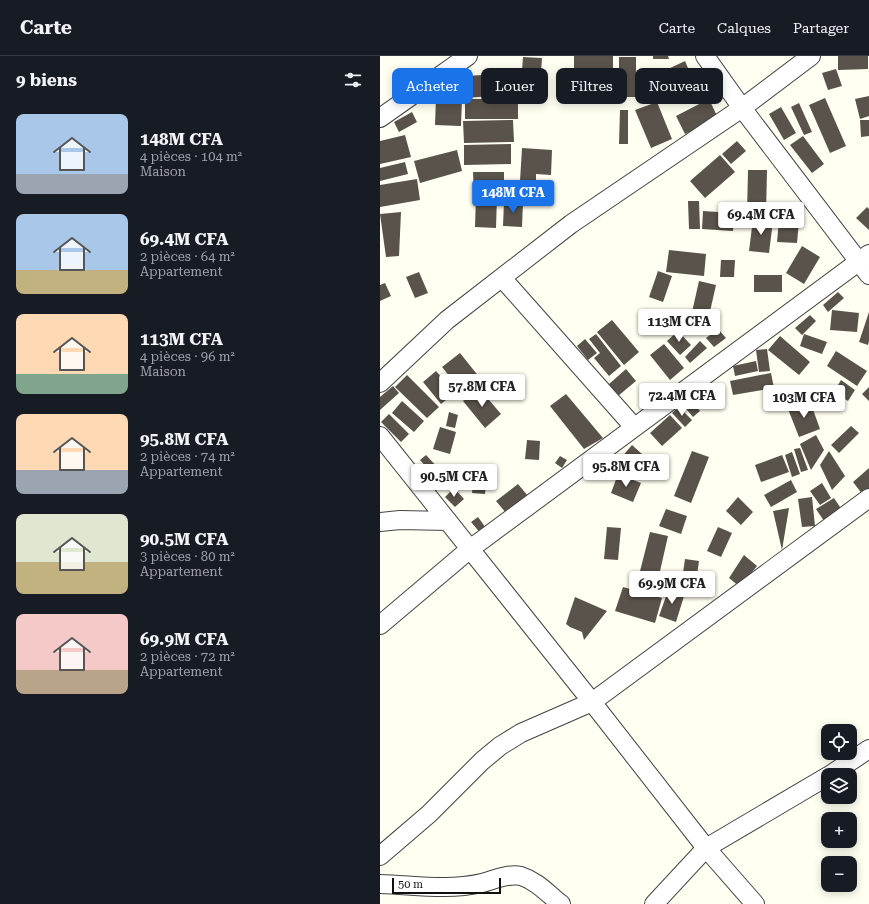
<!DOCTYPE html>
<html lang="fr">
<meta charset="utf-8">
<style>
body{margin:0;font-family:"Roboto Serif",serif;background:#242831;color:#f1f3f6;height:100vh;display:flex;flex-direction:column;font-size:15px;white-space:nowrap}
*{box-sizing:border-box;margin:0}
p{font-size:13px;color:#9ea1a6}
.icon{flex:none;width:22px;height:22px;fill:none;stroke:currentColor;stroke-width:2;stroke-linecap:round;stroke-linejoin:round}
.map{position:relative;flex:1;overflow:hidden}
.sheet{display:flex;flex-direction:column;background:#171b24;width:380px}
.sheet>*{flex:none}
.banner{position:absolute;left:12px;top:12px;width:380px;height:36px;display:flex;gap:8px}
.tools{position:absolute;left:441px;top:668px;display:grid;gap:8px}
.tools a{display:grid;place-items:center;width:36px;height:36px;border-radius:8px;background:#171b24;box-shadow:0 2px 10px #0003;font-size:20px}
.scale{position:absolute;left:12px;bottom:10px;width:109px;box-sizing:border-box;padding-left:4px;border:2px solid #101010;border-top:0;font-size:11px;line-height:14px;white-space:nowrap;color:#101010;-webkit-text-stroke:3px #fff;paint-order:stroke}
.price{position:absolute;translate:-50% -34px;padding:0 9px;border-radius:4px;background:#fff;color:#222;font-size:13px;line-height:26px;filter:drop-shadow(0 1px 2px #0008)}
.price::after{content:'';position:absolute;left:50%;top:24px;width:12px;height:9px;margin-left:-6px;background:inherit;clip-path:polygon(0 0,100% 0,50% 100%)}
.price.selected{background:#1a73e8;color:#fff}
ul{padding:0;list-style:none}
li{display:flex;align-items:center;gap:12px;height:100px;padding:0 16px}
li span{display:grid;place-items:center;flex:none;width:112px;height:80px;border-radius:8px;color:#555}
li>.icon{margin-inline-start:auto}
span .icon{width:48px;height:48px;fill:#fffc;stroke-width:1}
li b{font-size:17px}
h2{display:flex;justify-content:space-between;align-items:center;height:48px;padding:0 16px;font-size:17px}
.pill{padding:0 14px;border-radius:8px;background:#171b24;box-shadow:0 2px 10px #0003;font-size:14px;line-height:36px}
.pill.selected{background:#1a73e8;color:#fff}
header{display:flex;align-items:center;gap:24px;box-sizing:border-box;height:56px;padding:0 20px;background:#171b24;border-bottom:1px solid #363941}
header strong{font-size:19px}
nav{display:flex;gap:22px;margin-inline-start:auto;font-size:14px}
main{display:flex;flex:1;min-height:0}
.map>svg:first-child{display:block}
.building{fill:#5a534b}
.lines{fill:none;stroke-linecap:round;stroke-linejoin:round}
.minor-casing{stroke:#434343;stroke-width:20}
.minor{stroke:#fff;stroke-width:18}
</style>
<header>
<strong>Carte</strong>
<nav><a>Carte</a><a>Calques</a><a>Partager</a></nav>
</header>
<main>
<section class="sheet">
<h2>9 biens<svg class="icon" aria-label="filters" viewBox="0 0 24 24"><path d="M4 7h16M4 17h16"/><circle cx="9" cy="7" r="2"/><circle cx="15" cy="17" r="2"/></svg></h2>
<ul>
<li><span style="background:linear-gradient(#a9c7e8 75%,#9aa5b1 0)"><svg class="icon" aria-label="home" viewBox="0 0 24 24"><path d="M3 11l9-7 9 7M6 9v11h12V9"/></svg></span><div><b>148M CFA</b><p>4 pièces · 104 m²</p><p>Maison</p></div></li>
<li><span style="background:linear-gradient(#a9c7e8 70%,#c2b280 0)"><svg class="icon" aria-label="home" viewBox="0 0 24 24"><path d="M3 11l9-7 9 7M6 9v11h12V9"/></svg></span><div><b>69.4M CFA</b><p>2 pièces · 64 m²</p><p>Appartement</p></div></li>
<li><span style="background:linear-gradient(#ffd9b3 75%,#7fa58c 0)"><svg class="icon" aria-label="home" viewBox="0 0 24 24"><path d="M3 11l9-7 9 7M6 9v11h12V9"/></svg></span><div><b>113M CFA</b><p>4 pièces · 96 m²</p><p>Maison</p></div></li>
<li><span style="background:linear-gradient(#ffd9b3 70%,#9aa5b1 0)"><svg class="icon" aria-label="home" viewBox="0 0 24 24"><path d="M3 11l9-7 9 7M6 9v11h12V9"/></svg></span><div><b>95.8M CFA</b><p>2 pièces · 74 m²</p><p>Appartement</p></div></li>
<li><span style="background:linear-gradient(#dfe7d0 60%,#c2b280 0)"><svg class="icon" aria-label="home" viewBox="0 0 24 24"><path d="M3 11l9-7 9 7M6 9v11h12V9"/></svg></span><div><b>90.5M CFA</b><p>3 pièces · 80 m²</p><p>Appartement</p></div></li>
<li><span style="background:linear-gradient(#f6c9c9 70%,#b9a48a 0)"><svg class="icon" aria-label="home" viewBox="0 0 24 24"><path d="M3 11l9-7 9 7M6 9v11h12V9"/></svg></span><div><b>69.9M CFA</b><p>2 pièces · 72 m²</p><p>Appartement</p></div></li>
</ul>
</section>
<div class="map">
<svg width="489" height="848" viewBox="0 0 489 848">
<rect width="100%" height="100%" fill="#fffff2"/>
<path class="building" d="M194,0H233V22H194Z
M273,0H288L289,3H273Z
M458,0H488V13L458,14Z
M143,1L162,2L159,45L140,43Z
M239,1H256V25H260L261,41H239Z
M305,5L314,26L275,44L265,24Z
M456,13L462,30L448,34L442,17Z
M137,17L138,38L86,42L85,20Z
M489,40V60L480,63L475,43Z
M56,41L82,42L81,70L55,69Z
M445,42L466,90L450,97L429,49Z
M85,43H138V63H85Z
M329,43L338,62L305,78L296,60Z
M277,46L292,83L271,92L255,54Z
M419,47L432,76L424,79L411,51Z
M401,51L416,77L404,84L389,58Z
M240,54H248V88H239Z
M32,56L37,66L19,76L14,66Z
M133,64L134,86L84,87L83,65Z
M480,64H489V80L481,81Z
M25,79L31,101L0,108V85Z
M423,80L444,108L432,117L410,89Z
M357,85L366,95L351,108L342,98Z
M131,88V108L84,109V89Z
M142,92L172,94L171,119L156,118V126L140,125Z
M77,94L82,115L40,127L34,105Z
M340,99L355,116L325,142L310,125Z
M25,106L28,118L0,125V112Z
M368,114H387L386,158L367,157Z
M93,116H124V137H94Z
M37,123L40,144L0,151V129Z
M96,139L117,140L116,172L95,171Z
M124,145L143,146L142,171L123,170Z
M308,145H319L320,173H309Z
M487,151L489,153V174L476,162Z
M323,155L354,157L353,175L322,173Z
M21,156L19,200L6,201L0,158Z
M373,163L393,165L389,197L369,195Z
M399,164L419,165L417,187L397,186Z
M422,190L440,201L424,228L406,217Z
M289,194L326,198L324,220L286,216Z
M341,204H355L354,221H340Z
M278,215L292,220L283,246L269,241Z
M39,216L48,237L35,242L26,221Z
M374,219H402V236H374Z
M319,225L336,229L329,260L312,256Z
M5,227L11,240L0,245V229Z
M458,236L464,242L448,256L443,249Z
M452,254L479,257L477,276L450,274Z
M489,256V285L488,289L479,286Z
M430,259L436,265L422,279L415,272Z
M232,264L259,296L244,309L217,276Z
M338,273L346,282L334,291L326,282Z
M298,275L311,289L300,299L287,285Z
M216,278L241,310L229,320L214,302L220,297L209,283Z
M424,278L447,286L442,298L420,290Z
M400,280L430,306L419,319L388,294Z
M205,283L217,297L208,304L197,290Z
M320,285L327,292L310,307L305,301Z
M284,288L304,312L290,324L270,299Z
M387,293L390,315L379,316L376,294Z
M456,295L487,315L477,330L447,310Z
M80,297L100,322L82,336L62,311Z
M376,305L378,315L355,320L353,310Z
M246,313L256,325L238,340L228,329Z
M56,315L75,337L61,348L43,326Z
M391,317L394,332L353,339L350,325Z
M27,319L59,351L47,362L15,331Z
M461,324L475,334L468,345L454,336Z
M335,329L340,334L321,352L316,346Z
M13,330L19,337L0,354V341Z
M98,331L121,358L105,372L83,345Z
M489,331V345L482,338Z
M186,338L223,382L204,393L170,350Z
M310,342L320,355L313,361L302,348Z
M22,345L44,365L34,376L12,357Z
M430,345L440,373L419,381L408,353Z
M299,351L312,364L305,371L292,357Z
M69,356L78,359L75,372L66,370Z
M9,358L29,378L21,386L1,366Z
M290,359L302,372L282,390L270,377Z
M471,370L479,377L459,397L451,389Z
M60,371L76,376L70,398L53,393Z
M436,379L444,394L431,414L420,388Z
M147,384L160,385L159,404L145,403Z
M252,389L273,408L261,422L240,403Z
M420,392L428,414L421,416L414,393Z
M312,395L329,401L311,447L294,440Z
M449,395L465,420L452,434L440,409Z
M412,396L420,418L412,421L405,399Z
M46,399L61,415L55,421L40,404Z
M402,399L409,416L381,426L375,409Z
M180,400L187,404L182,412L175,407Z
M489,412V434L483,439L473,426Z
M238,418L261,427L253,446L231,437Z
M411,424L417,436L391,451L384,439Z
M442,427L451,442L440,449L430,435Z
M93,428L106,430L105,438L92,437Z
M138,428L148,440L126,457L116,445Z
M74,432L84,443L75,451L65,441Z
M358,441L373,456L361,469L346,455Z
M432,441L435,470L422,471L418,443Z
M454,442L462,454L444,465L436,453Z
M409,452L402,494L393,455Z
M286,453L307,460L301,478L279,470Z
M98,461L108,475L102,479L91,466Z
M227,471L241,472L238,504L224,503Z
M338,471L352,477L341,501L327,495Z
M270,476L288,480L278,524L259,519Z
M364,499L377,510L360,531L349,522Z
M305,503L319,505L315,533L301,531Z
M243,531L282,542L275,567L235,555Z
M289,532L305,537L296,566L279,560Z
M195,541L227,555L204,584L202,576L190,571L186,568Z"/>
<g class="lines">
<g class="minor-casing">
<path id="minor" d="M325,0L362,52L489,219
M0,62L88,0
M122,222L254,371
M0,327L67,264L191,168L362,52L431,0
M0,380L212,646L326,792L375,848
M0,466L20,464L68,465
M0,569L90,493L489,198
M450,719L489,693
M0,800L49,758L102,705L120,690L141,677L212,646L489,442
M0,828C35,829 67,835 102,827C114,824 128,817 141,820C157,825 168,838 181,848
M274,848L326,792L448,720"/>
</g>
<use href="#minor" class="minor"/>
</g>
</svg>
<div class="tools">
<a><svg class="icon" aria-label="locate" viewBox="0 0 24 24"><circle cx="12" cy="12" r="6"/><path d="M12 2v4M12 18v4M2 12h4M18 12h4"/></svg></a>
<a><svg class="icon" aria-label="layers" viewBox="0 0 24 24"><path d="M12 4l9 5-9 5-9-5zM3 14l9 5 9-5"/></svg></a>
<a>+</a>
<a>−</a>
</div>
<div class="scale">50 m</div>
<b class="price selected" style="left:133px;top:158px">148M CFA</b>
<b class="price" style="left:381px;top:180px">69.4M CFA</b>
<b class="price" style="left:299px;top:287px">113M CFA</b>
<b class="price" style="left:102px;top:352px">57.8M CFA</b>
<b class="price" style="left:302px;top:361px">72.4M CFA</b>
<b class="price" style="left:424px;top:363px">103M CFA</b>
<b class="price" style="left:246px;top:432px">95.8M CFA</b>
<b class="price" style="left:74px;top:442px">90.5M CFA</b>
<b class="price" style="left:292px;top:549px">69.9M CFA</b>
<div class="banner">
<a class="pill selected">Acheter</a>
<a class="pill">Louer</a>
<a class="pill">Filtres</a>
<a class="pill">Nouveau</a>
</div>
</div>
</main>
